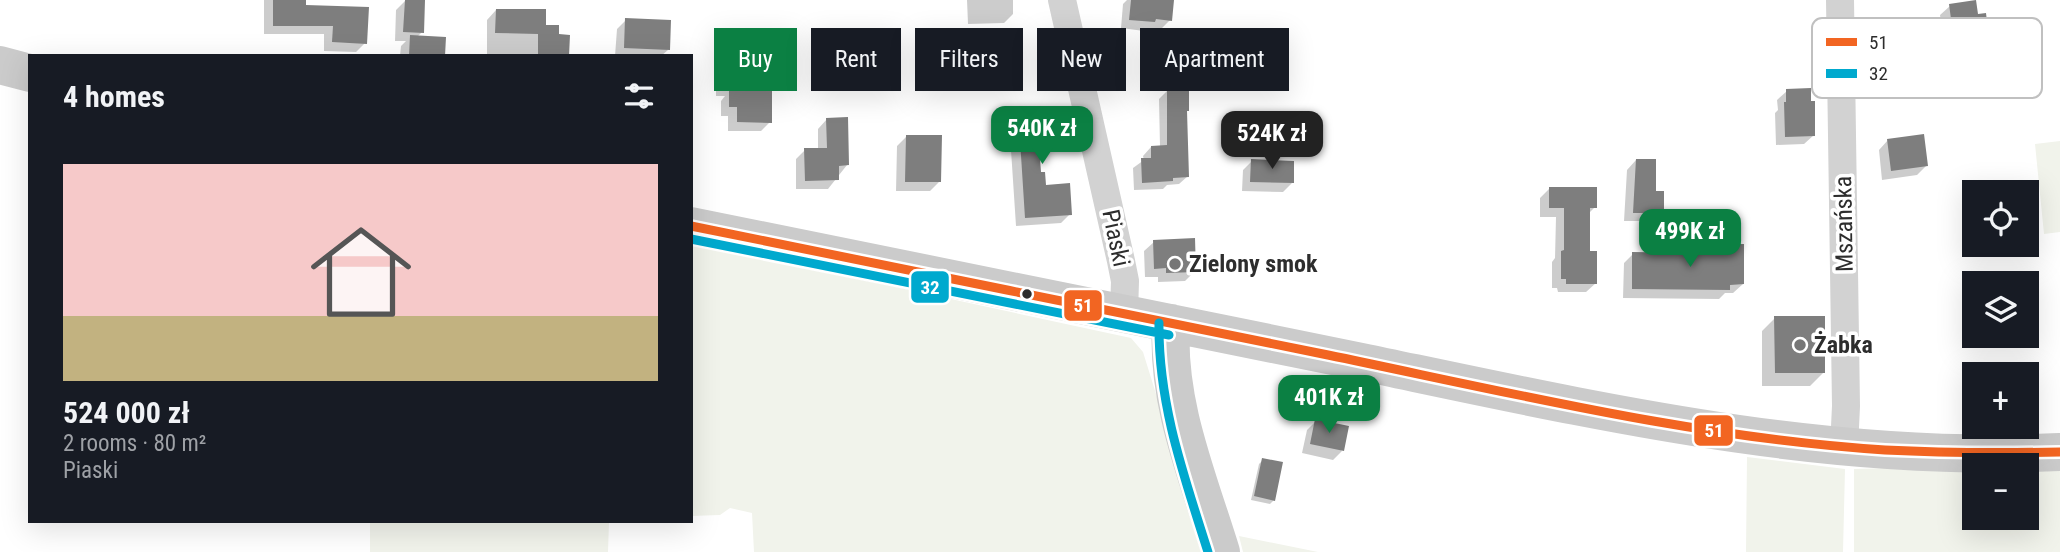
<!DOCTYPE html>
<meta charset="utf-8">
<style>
body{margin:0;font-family:"Roboto Condensed",sans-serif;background:#242831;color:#f1f3f6;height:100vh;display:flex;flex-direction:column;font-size:26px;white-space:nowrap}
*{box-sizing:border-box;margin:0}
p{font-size:23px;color:#9ea1a6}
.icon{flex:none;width:38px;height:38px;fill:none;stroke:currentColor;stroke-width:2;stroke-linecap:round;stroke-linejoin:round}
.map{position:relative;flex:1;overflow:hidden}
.sheet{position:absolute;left:28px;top:54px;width:665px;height:469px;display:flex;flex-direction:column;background:#171b24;border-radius:0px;box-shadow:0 7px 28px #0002}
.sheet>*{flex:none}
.hud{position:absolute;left:714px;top:28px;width:665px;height:63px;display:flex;gap:14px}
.fabs{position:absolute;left:1962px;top:180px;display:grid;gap:14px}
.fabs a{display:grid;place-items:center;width:77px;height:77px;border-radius:0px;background:#171b24;box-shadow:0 7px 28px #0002;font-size:35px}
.price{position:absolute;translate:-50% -60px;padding:0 16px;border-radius:14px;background:#0b8043;color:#fff;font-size:23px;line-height:46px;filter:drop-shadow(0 2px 4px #0008)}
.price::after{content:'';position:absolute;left:50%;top:42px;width:21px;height:16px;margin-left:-10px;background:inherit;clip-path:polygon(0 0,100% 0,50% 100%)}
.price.current{background:#222;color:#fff}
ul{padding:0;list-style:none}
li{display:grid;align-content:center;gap:14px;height:371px;padding:0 35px}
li+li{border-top:2px solid #363941}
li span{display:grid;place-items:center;height:217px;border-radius:0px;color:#555}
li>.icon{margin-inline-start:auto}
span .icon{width:126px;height:126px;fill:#fffc;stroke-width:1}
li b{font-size:30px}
h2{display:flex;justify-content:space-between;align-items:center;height:84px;padding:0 35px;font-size:30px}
.tag{padding:0 24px;border-radius:0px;background:#171b24;box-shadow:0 7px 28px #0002;font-size:24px;line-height:63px}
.tag.current{background:#0b8043;color:#fff}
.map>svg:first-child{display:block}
.green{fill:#f1f3eb;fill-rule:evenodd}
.shadow{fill:#0003}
.building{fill:#7e7e7e}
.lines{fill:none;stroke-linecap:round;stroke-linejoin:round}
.street{stroke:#d2d2d2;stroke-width:28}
.secondary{stroke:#cbcbcb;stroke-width:38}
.bus-1-casing{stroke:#fff;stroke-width:14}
.bus-2-casing{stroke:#fff;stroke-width:14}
.bus-1{stroke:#f26522;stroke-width:9}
.bus-2{stroke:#00a9ce;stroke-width:9}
.poi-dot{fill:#767676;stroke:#fff;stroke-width:2.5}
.bus-dot{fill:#2d2d2d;stroke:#fff;stroke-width:2.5}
.labels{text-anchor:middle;stroke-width:7;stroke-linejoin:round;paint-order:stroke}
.street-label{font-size:24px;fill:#2d2d2d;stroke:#fff}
.poi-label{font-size:24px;font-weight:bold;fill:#2d2d2d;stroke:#fff;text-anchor:start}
.key{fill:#fff;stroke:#c0c0c0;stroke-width:2}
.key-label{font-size:19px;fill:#2d2d2d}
.line-badge{stroke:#fff;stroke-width:2.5}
.badge-label{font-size:19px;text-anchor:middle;font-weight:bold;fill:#fff}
</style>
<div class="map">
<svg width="2060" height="552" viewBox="0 0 2060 552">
<rect width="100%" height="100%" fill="#fff"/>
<path class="green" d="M2060,141V232L2044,234L2035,144Z
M691,243L1131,338L1143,352L1205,552H754L752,513L730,508L720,515L691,516Z
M1747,457L1845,469L1843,552H1746Z
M2060,463V552H1854V469ZM1974,466H2026V518H1974Z
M370,522H609L608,552H370Z
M1239,536L1318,552H1243Z"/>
<path class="shadow" d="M264,0H304V6L365,43L356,52L324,51V34H264Z
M967,0H1013V14L1004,23L968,24Z
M1127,0H1172L1170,20L1161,29L1147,28L1144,31L1121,28L1123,4Z
M405,1L422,32L417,37L443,56H400L401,46L406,41H395L396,10Z
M1950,6L1989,55L1980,65L1951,68L1949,57L1946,58L1940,15Z
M496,10L544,27L558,35L568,56H487V20Z
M626,20L668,50L661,56H615L617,29Z
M724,66L745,88L742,91L770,122L761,131H728V116H721V101L725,96H716V73Z
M1167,91L1185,112L1188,176L1179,184L1167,185L1163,189L1134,190L1133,168L1144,160L1143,156L1151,147H1160L1159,99Z
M1787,91L1814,135L1804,144L1776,145L1775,113L1778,110L1777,100Z
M1021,114L1066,130L1056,140L1037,141L1039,174L1044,187L1070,214L1061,223L1016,226L1010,135L1013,132L1012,123Z
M827,119L847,165L828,189H796V159L805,150H818V129Z
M906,137L939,182L930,191H896L897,146Z
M1888,140L1926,166L1917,175L1882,180L1879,150Z
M1636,160L1662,212L1653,221H1624L1627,170Z
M1252,161L1292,183L1283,192L1242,191L1243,170Z
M1549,189L1595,207L1588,214L1589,252L1596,283L1586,292H1558L1557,288H1552V262L1555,258L1556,217H1540V198Z
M1154,242L1194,272L1185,281L1158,282V277H1145L1144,251Z
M1701,247L1743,284L1733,293H1725L1719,299L1623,298L1624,263L1633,254L1692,255Z
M1775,318L1824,372L1810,386H1762V331Z
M1316,421L1342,451L1333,460L1302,453L1307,430Z
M1263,460L1274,500L1270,504L1251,500L1259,464Z"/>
<path class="building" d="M273,0H306V5L369,7L367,44L332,42L333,26H273Z
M405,0H425L424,33L403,32Z
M1131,0H1174L1172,21L1156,19L1155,22L1129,20Z
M1976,0L1978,14L1986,13L1991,56L1959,60L1958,49H1955L1949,4Z
M496,9H546V25H559V34L570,35L569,56H538V34L495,33Z
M625,18L671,20L670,50L624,48Z
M410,35L446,37L445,56H409Z
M723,64H747V89H723Z
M1811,88V101H1815V136L1785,137L1784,102H1786V89Z
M1167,89H1189V111H1187L1189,177L1173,178V181L1142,183L1141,158H1151V146L1167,145Z
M729,90H772V123L737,122V107H729Z
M1065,108L1068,131L1038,133L1041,172H1045L1046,185L1070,183L1072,215L1025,218L1019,124L1022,123L1021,112Z
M848,117L849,165L839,166V180L805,181L804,148H827L826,118Z
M1924,134L1928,166L1891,171L1887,139Z
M906,135H942L941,182H905Z
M1251,159L1294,161V183L1250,182Z
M1636,159H1656V191H1664V213H1633Z
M1549,187H1597V208H1590V251H1597V284H1566V279H1561V251L1564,250V208H1549Z
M1195,238L1196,272L1166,273V268L1154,269L1153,240Z
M1744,244V284L1730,285V290L1632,289V252L1700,253V245Z
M1774,316H1825V373H1775Z
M1315,419L1349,426L1344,451L1310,444Z
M1262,458L1283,462L1275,501L1254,496Z"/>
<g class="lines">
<path class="street" d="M1062,0L1121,261L1125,281L1124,314
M1840,0L1846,406L1844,448"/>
<path class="secondary" d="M0,65L30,73
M691,226C915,272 1139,316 1362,362C1592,410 1824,464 2060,452
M1171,323C1166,403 1198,477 1221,552"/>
<g class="bus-1-casing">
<path id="bus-1" d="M691,226C903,269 1116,312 1328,355C1512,393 1697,438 1885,450C1944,453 2002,453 2060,452"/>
</g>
<g class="bus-2-casing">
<path id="bus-2" d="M691,239L1169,335
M1159,323C1158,404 1184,476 1208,552"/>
</g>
<use href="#bus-1" class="bus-1"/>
<use href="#bus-2" class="bus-2"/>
</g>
<g class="poi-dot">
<circle cx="1175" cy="264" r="7"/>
<circle cx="1800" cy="345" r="7"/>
</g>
<circle class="bus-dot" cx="1027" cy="294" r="6"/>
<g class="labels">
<g class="street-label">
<text transform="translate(1844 224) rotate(-91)" y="8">Mszańska</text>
<text transform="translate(1116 238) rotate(78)" y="8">Piaski</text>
</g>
<g class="poi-label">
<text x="1189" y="272">Zielony smok</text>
<text x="1814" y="353">Żabka</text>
</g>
</g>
<rect x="1812" y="18" width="230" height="80" rx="10" class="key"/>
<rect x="1826" y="38" width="31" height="8" fill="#f26522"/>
<rect x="1826" y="69" width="31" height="9" fill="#00a9ce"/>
<g class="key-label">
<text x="1869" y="49">51</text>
<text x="1869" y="80">32</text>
</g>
<g class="line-badge">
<rect x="910" y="270" width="40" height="34" rx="7" fill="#00a9ce"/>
<rect x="1063" y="289" width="40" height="33" rx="7" fill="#f26522"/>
<rect x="1693" y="414" width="41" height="33" rx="7" fill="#f26522"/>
</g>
<g class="badge-label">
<text x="930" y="294">32</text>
<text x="1083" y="312">51</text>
<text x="1714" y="437">51</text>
</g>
</svg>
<div class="fabs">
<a><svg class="icon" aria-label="locate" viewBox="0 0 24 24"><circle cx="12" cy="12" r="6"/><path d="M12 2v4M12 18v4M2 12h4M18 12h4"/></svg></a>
<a><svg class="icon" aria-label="layers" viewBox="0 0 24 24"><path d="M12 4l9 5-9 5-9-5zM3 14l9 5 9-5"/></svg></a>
<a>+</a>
<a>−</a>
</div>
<b class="price" style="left:1042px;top:166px">540K zł</b>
<b class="price current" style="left:1272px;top:171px">524K zł</b>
<b class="price" style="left:1690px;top:269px">499K zł</b>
<b class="price" style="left:1329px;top:435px">401K zł</b>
<div class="hud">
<a class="tag current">Buy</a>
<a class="tag">Rent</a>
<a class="tag">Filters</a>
<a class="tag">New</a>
<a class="tag">Apartment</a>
</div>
<section class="sheet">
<h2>4 homes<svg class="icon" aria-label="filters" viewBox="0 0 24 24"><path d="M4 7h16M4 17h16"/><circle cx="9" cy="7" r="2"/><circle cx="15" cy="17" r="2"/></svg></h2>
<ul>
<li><span style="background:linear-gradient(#f6c9c9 70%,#c2b280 0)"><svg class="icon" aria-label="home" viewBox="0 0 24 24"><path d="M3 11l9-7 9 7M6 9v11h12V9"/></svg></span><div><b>524 000 zł</b><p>2 rooms · 80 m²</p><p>Piaski</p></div></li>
</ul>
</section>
</div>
